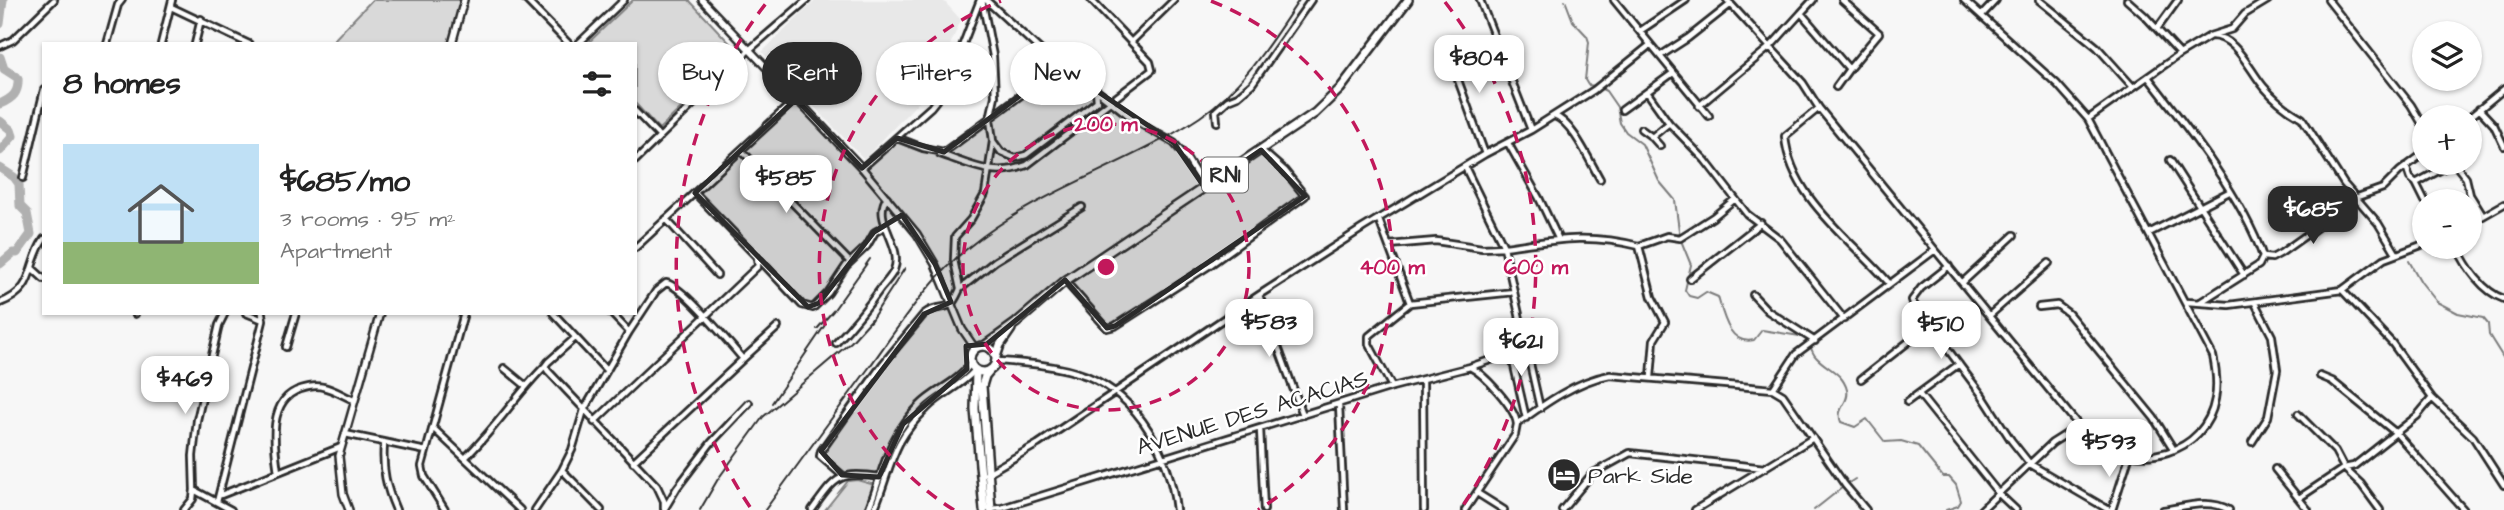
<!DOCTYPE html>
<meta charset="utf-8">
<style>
body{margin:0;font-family:"Architects Daughter",sans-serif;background:#f6f6f6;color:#222;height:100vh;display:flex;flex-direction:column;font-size:26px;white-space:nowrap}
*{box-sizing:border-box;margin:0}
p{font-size:23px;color:#767676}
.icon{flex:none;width:38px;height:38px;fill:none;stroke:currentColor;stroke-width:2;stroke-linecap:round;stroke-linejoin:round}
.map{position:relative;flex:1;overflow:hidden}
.side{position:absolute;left:42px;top:42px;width:595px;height:273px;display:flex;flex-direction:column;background:#fff;border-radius:0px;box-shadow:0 2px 5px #0004}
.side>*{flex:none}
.guide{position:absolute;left:658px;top:42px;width:665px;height:63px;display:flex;gap:14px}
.controls{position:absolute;left:2412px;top:21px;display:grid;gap:14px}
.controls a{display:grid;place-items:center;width:70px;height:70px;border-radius:50%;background:#fff;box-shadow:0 2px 5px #0004;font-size:35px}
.price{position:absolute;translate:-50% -60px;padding:0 16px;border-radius:14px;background:#fff;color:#222;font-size:23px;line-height:46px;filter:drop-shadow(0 2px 4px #0008)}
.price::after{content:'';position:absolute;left:50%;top:42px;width:21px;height:16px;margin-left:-10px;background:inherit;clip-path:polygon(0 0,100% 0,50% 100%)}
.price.active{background:#2b2b2b;color:#fff}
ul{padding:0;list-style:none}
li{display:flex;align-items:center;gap:21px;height:175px;padding:0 21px}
li span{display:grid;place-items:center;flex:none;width:196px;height:140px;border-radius:0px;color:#555}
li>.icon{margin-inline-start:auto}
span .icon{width:84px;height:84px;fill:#fffc;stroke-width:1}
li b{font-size:30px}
h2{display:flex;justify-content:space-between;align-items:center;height:84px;padding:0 21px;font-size:30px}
.chip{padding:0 24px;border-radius:32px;background:#fff;box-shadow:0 2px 5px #0004;font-size:24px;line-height:63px}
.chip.active{background:#2b2b2b;color:#fff}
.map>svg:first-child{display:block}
.built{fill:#e8e8e8}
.green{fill:#d9d9d9;stroke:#828282;stroke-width:2}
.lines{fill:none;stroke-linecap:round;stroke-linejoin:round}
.stream{stroke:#7b7b7b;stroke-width:2}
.river{stroke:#b0b0b0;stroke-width:9}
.street-casing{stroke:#2b2b2b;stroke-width:10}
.secondary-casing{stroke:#2b2b2b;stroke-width:10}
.highway-casing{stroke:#2b2b2b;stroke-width:12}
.street{stroke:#fff;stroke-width:4.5}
.secondary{stroke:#fff;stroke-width:5}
.highway{stroke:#fff;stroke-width:7}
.rail{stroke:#2b2b2b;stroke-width:2}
.marked{fill:#2b2b2b;fill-opacity:0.2;stroke:#2b2b2b;stroke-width:5;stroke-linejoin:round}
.ring{fill:none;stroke:#c2185b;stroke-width:3.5;stroke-dasharray:12 9}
.labels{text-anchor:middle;stroke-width:5;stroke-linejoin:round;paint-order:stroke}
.shield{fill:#fff;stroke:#6b6b6b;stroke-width:2}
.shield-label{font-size:21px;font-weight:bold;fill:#2b2b2b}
.street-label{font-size:23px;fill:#2b2b2b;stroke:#fff}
.poi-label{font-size:23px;fill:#2b2b2b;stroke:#fff;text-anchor:start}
.centre{fill:#c2185b;stroke:#fff;stroke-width:3.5}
.ring-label{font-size:21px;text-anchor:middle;font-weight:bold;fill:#c2185b;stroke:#fff;stroke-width:5;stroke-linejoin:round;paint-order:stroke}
</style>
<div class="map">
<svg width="2504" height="510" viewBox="0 0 2504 510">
<rect width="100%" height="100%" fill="#f7f7f7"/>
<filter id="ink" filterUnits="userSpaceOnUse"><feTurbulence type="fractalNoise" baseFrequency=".0143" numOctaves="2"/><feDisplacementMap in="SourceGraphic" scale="14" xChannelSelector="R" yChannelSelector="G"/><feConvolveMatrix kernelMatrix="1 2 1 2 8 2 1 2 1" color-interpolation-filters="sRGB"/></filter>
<g filter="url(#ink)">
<path class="built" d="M816,0H943L961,20L931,89L864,159L762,52Z"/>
<path class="green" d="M372,0H463L449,44H330Z
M633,0H689L739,53L659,129L635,103V44H587Z
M857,480L875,485L866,510H825L848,481Z"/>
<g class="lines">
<path class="stream" d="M1565,0L1573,21L1587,36L1589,42L1585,80L1588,85L1595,86
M1600,88L1606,91L1617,107L1620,123L1626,132L1642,144L1659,181L1675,200L1680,238L1691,265L1685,290L1689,296L1697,298L1706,292L1718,297C1723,314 1729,346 1754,340L1762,330L1806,337C1811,343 1810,351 1816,357C1827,369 1843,373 1847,390C1850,403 1835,408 1841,422L1855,427L1867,419L1885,442L1901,441L1918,446L1943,477H1949L1956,485L1961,501L1958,506L1946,510
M2409,261L2421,282L2437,302L2458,313L2483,318L2488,324L2489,335L2504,359
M1847,484L1855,479
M1814,510L1843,487"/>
<path class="river" d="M0,24L3,0
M0,57L4,69L18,78C19,93 13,98 0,104
M0,121L11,130L13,136L0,151
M0,168L14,177L19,184L20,206L27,213L31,234L17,253H13L0,264"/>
<g class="street-casing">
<path id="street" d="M526,0L569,44
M986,0L1050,59L1096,90L1137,122L1174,143L1186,157L1205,188
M1614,0L1709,116
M1727,0L1803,83L1819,108L2079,426C2084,430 2089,436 2095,440C2138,471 2205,455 2215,399C2218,384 2216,370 2213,356L2088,119L2057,84L1964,0
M1813,0L1801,13L1849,69L1836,87
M1842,0L1879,33L1849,69
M2039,0L2097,47L2133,87
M2127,0L2145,16L2180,54
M2328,0L2411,105L2424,127
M171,7L249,44
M1982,15L1996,0
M2157,29L2178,0
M1640,31L1686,0
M2210,36C2236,35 2249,70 2264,87C2274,99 2288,110 2302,118L2344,184L2378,223L2396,253
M1131,42L1174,0
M107,44L118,5L122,0
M161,44L172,0
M195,44L201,19
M578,44L624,0
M0,46L13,40L54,0
M1446,47L1485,154
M1660,56L1688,38L1731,4
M2148,77C2187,127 2243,198 2263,257L2259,265L2199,303
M1647,92L1669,123L1705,160L1747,214L1780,239L1844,319
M1699,106L1771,46L1801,13
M1819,108L1785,136C1790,198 1851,239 1889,283
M2479,109L2494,125L2504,146
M1622,110L1673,73
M635,111L660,137
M1554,116C1572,121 1590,162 1600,179
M2469,118L2504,89
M2088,119L2180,54L2210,36L2232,29L2245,14L2268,0
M1217,122L1216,111L1228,100L1238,96L1252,84L1311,0
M1641,129L1652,137
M1531,130L1594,90L1650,45
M897,138L923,148L944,152L1067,61C1088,66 1096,80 1097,101L1026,155L1015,158L1001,152L993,141
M1508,143L1539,198L1559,240
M1660,146L1652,137L1669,123
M741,150L850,262
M940,154C972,165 994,178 1027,165L1152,70L1150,62L1091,0
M2170,160L2244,275
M635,161L749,50L807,0
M2454,163L2466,178L2470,195L2483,216
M2406,166L2410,178L2416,183L2453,163
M862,168L931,107L946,88L980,0
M23,178L44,90
M2416,183L2425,201
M666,219L717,275
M1379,220L1410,303
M2469,224L2504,204
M2149,233L2229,192
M1389,245L1436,241L1482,248L1504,247L1465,167
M2457,247C2466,267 2483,292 2504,299
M635,248L796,99
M2263,257L2272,258L2281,253L2333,216L2352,199L2383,188L2400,171L2424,153
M760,260L802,305L813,308L828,293L846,266L867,246L875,232L886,226
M1949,266L1921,288L1912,300L1913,303L1982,395L2011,440L2030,464L2109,510
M33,269L44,279
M1690,279L1761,223
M1065,281L1107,328L1115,326L1210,265L1305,196L1285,171L1261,150
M1963,282L2014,235
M960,289L995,261L1082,207
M2342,290L2392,343L2432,398L2473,437L2504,485
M1514,292L1504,247C1556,240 1587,233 1639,246
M1259,295L1303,415
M1753,295L1768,311L1815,341
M2187,302L2229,305L2342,290L2384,259L2424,244
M0,303C37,289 26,265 44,239
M2039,307L2057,305L2068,313L2154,418L2174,450
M134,313L135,314
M225,313L219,325L197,420L193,456L194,490L231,510
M246,313L263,320
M553,313L606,370
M611,313L629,332
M1990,315L2049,263
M575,338L548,362L545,366L548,371L657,486L664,501V509
M836,343C852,326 867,308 881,288C885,283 892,276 894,270C904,245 871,220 887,197
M286,347L296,313
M1511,353L1526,418
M743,359L778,327
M996,361C1026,363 1058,365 1087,376C1140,398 1170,456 1176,510
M504,368L526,386
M2320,376L2332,381L2396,433L2464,510
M1651,377L1654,340L1665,322L1652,297L1639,246L1667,236L1680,238L1713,217L1735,199
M1861,379L1930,325
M1423,380L1424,510
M1392,387L1369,344V336L1410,303L1514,292L1540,408
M1773,389L1796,354L1935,250
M1919,394L1999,494L2016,510
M1907,402L1959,364
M1339,405L1344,510
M2298,414L2335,451L2344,468L2354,466L2417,416L2432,398
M594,422L758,266L757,257L695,193
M1517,424C1544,404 1576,381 1610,375L1773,389L1783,395L1845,485L1866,510
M434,429L520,510
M1260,429L1264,510
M345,434L426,451
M2252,442L2268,417L2277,370L2272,336L2255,303
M384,444C382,469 386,487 396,510
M466,457C495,429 516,395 545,366
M2275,469L2308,510
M562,470L601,510
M278,472C274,445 267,399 301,389C307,387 316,385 323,387C333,389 344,396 354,400
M986,474L1038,444L1259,295L1363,228L1485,154L1531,130L1480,0
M842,475L820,456L821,451L882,365L924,314C935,305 943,310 951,304C955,301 958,293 960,289L954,260L955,237L971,219L985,194L993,141L990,119L995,96L993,56L982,0
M1477,493L1504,510
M221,495L341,447
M2299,498L2344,468L2361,484L2380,510
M217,502L263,321L262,313
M665,508L677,488L711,443L749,403
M991,509L1002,508L1392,387L1470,367L1511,353L1527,343
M184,510L193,499L194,490
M445,510L424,476L422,466L464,313
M535,510L562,470L572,450L584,410L629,332L656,291L666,283C683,286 729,343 743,359L633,462
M812,510C836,477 838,471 881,477
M868,510C885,468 886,439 920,405C936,389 959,382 970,364
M874,510C892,467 890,443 927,408C941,394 961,386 974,371
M1465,510L1515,435C1515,434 1517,425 1517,424C1515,407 1484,374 1470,367
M1562,510L1592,474L1630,453L1765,468
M1695,510L1813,438
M1981,510L2052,443L2079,426
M2112,510L2130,454
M2163,510C2184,507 2209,498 2229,510"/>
</g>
<g class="secondary-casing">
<path id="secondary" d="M702,0L862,168L917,234L935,264L962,329L975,348
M452,44L464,0
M349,510L343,494L339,456L380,313"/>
</g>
<g class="highway-casing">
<path id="highway" d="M970 359a13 13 0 1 1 26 0a13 13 0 1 1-26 0Z
M984,346L1016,323L1065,281L1315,113L1340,89L1408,0
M996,357L1000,345L1011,329
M976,370L975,409L984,510
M990,370L985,376L982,386L991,510"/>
</g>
<use href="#street" class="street"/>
<use href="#secondary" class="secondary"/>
<use href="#highway" class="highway"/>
<path class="rail" d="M817,329L833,311L870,259
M772,403L825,325
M700,510L718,479L763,417L851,342L871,320L905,268
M765,510C799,463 833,416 868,369C899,326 928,280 969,247C1038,190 1127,166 1200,117C1242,88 1271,42 1299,0"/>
</g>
</g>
<path class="marked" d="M1060,66L1174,143L1205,188L1261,150L1305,196L1115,326L1107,328L1065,280L987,344L966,346L967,369L903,424L879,477L842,475L821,451L924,314L951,302L935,264L902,215L874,232L819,303L808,307L695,193L796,99L862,168L897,138L944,152Z"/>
<g class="ring">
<circle cx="1106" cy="267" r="143"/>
<path d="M954 510A286 286 0 0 1 1001 1M1211 1A286 286 0 0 1 1258 510"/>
<path d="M750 507A430 430 0 0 1 767 2M1445 2A430 430 0 0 1 1462 507"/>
</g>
<defs>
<g id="hotel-disc" transform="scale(1.75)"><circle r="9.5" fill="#2b2b2b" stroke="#fff"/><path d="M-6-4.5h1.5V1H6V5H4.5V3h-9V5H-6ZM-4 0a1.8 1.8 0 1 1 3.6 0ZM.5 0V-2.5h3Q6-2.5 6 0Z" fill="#fff"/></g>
</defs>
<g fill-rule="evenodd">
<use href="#hotel-disc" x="1564" y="475"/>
</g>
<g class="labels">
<rect class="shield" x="1202" y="157.5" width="46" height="35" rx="5"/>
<g class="shield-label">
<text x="1225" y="182">RN1</text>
</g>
<g class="street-label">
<text transform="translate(1252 412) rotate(-17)" y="8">AVENUE DES ACACIAS</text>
</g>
<g class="poi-label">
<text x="1588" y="483">Park Side</text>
</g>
</g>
<circle cx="1106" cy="267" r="10" class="centre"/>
<g class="ring-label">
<text x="1106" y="131">200 m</text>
<text x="1392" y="274">400 m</text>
<text x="1536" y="274">600 m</text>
</g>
</svg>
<div class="controls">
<a><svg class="icon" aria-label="layers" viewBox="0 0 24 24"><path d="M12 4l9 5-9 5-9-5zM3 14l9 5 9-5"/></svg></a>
<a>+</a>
<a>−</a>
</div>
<b class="price" style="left:1479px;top:95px">$804</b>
<b class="price" style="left:786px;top:215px">$585</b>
<b class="price active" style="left:2313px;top:246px">$685</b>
<b class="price" style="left:1269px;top:359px">$583</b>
<b class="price" style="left:1941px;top:361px">$510</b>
<b class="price" style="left:1521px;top:378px">$621</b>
<b class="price" style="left:185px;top:416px">$469</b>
<b class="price" style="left:2109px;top:479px">$593</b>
<div class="guide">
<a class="chip">Buy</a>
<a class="chip active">Rent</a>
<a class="chip">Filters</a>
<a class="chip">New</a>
</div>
<section class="side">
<h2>8 homes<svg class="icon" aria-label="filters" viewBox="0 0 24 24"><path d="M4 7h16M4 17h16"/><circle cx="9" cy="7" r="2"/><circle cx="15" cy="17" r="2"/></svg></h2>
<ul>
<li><span style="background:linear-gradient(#bfe0f5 70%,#8fb573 0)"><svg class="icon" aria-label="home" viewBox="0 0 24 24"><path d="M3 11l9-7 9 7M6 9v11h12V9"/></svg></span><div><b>$685/mo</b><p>3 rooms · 95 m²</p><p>Apartment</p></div></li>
</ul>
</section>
</div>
